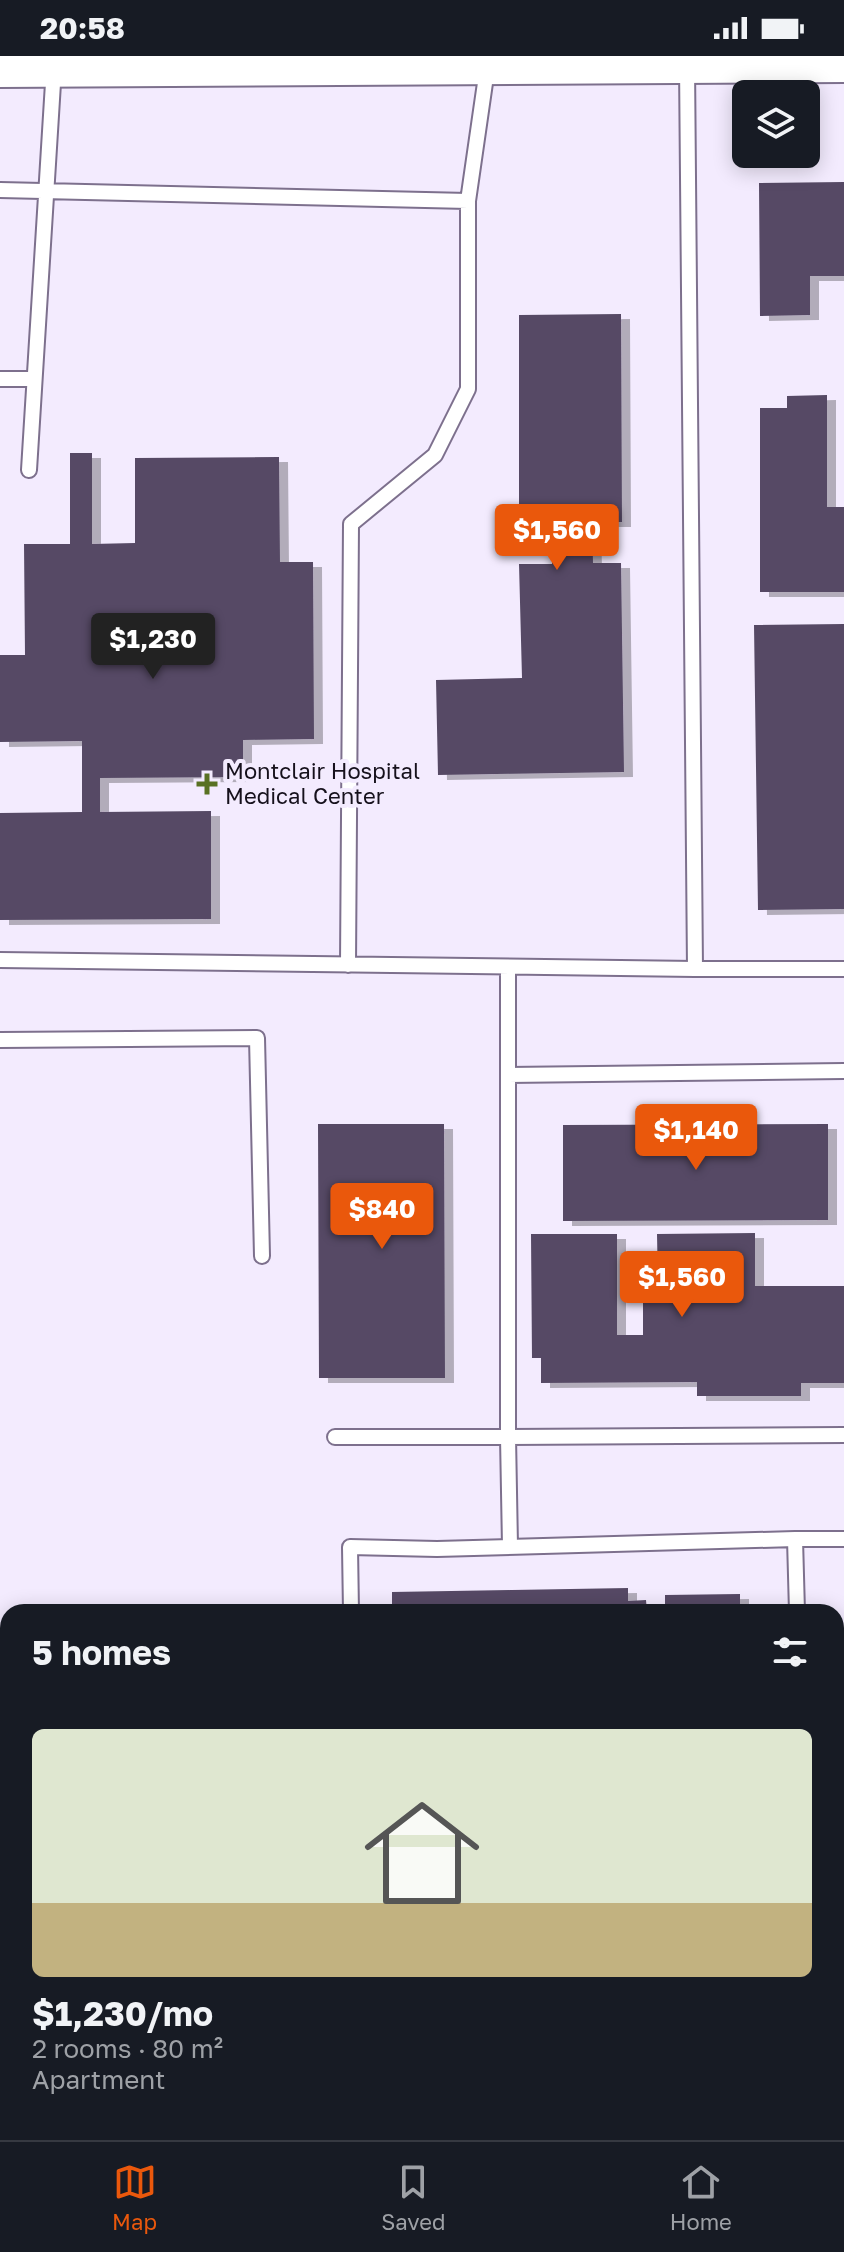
<!DOCTYPE html>
<meta charset="utf-8">
<style>
body{margin:0;font-family:"Golos Text",sans-serif;background:#242831;color:#f1f3f6;height:100vh;display:flex;flex-direction:column;font-size:30px;white-space:nowrap}
*{box-sizing:border-box;margin:0}
p{font-size:26px;color:#9ea1a6}
.icon{flex:none;width:44px;height:44px;fill:none;stroke:currentColor;stroke-width:2;stroke-linecap:round;stroke-linejoin:round}
.map{position:relative;flex:1;overflow:hidden}
.panel{position:absolute;left:0px;top:1548px;width:844px;height:536px;display:flex;flex-direction:column;background:#171b24;border-radius:24px 24px 0 0;box-shadow:0 4px 20px #0003}
.panel>*{flex:none}
.buttons{position:absolute;left:732px;top:24px;display:grid;gap:16px}
.buttons a{display:grid;place-items:center;width:88px;height:88px;border-radius:12px;background:#171b24;box-shadow:0 4px 20px #0003;font-size:40px}
.price{position:absolute;translate:-50% -68px;padding:0 18px;border-radius:8px;background:#ea580c;color:#fff;font-size:26px;line-height:52px;filter:drop-shadow(0 2px 4px #0008)}
.price::after{content:'';position:absolute;left:50%;top:48px;width:24px;height:18px;margin-left:-12px;background:inherit;clip-path:polygon(0 0,100% 0,50% 100%)}
.price.on{background:#222;color:#fff}
ul{padding:0;list-style:none}
li{display:grid;align-content:center;gap:16px;height:424px;padding:0 32px}
li+li{border-top:2px solid #363941}
li span{display:grid;place-items:center;height:248px;border-radius:12px;color:#555}
li>.icon{margin-inline-start:auto}
span .icon{width:144px;height:144px;fill:#fffc;stroke-width:1}
li b{font-size:34px}
h2{display:flex;justify-content:space-between;align-items:center;height:96px;padding:0 32px;font-size:34px}
.status{display:flex;justify-content:space-between;align-items:center;height:56px;padding:0 40px;background:#171b24;direction:ltr}
.status svg{height:22px;fill:currentColor}
.dock{display:flex;justify-content:space-around;align-items:center;height:112px;border-top:2px solid #363941;background:#171b24;font-size:22px;color:#9ea1a6}
.dock a{display:grid;justify-items:center;gap:4px}
.dock .on{color:#ea580c}
.map>svg:first-child{display:block}
.building{fill:#564a65;filter:url(#shadow)}
.lines{fill:none;stroke-linecap:round;stroke-linejoin:round}
.lane-casing{stroke:#7d708d;stroke-width:18}
.secondary-casing{stroke:#7d708d;stroke-width:44}
.highway-casing{stroke:#7d708d;stroke-width:48}
.lane{stroke:#fff;stroke-width:14}
.secondary{stroke:#fff;stroke-width:40}
.highway{stroke:#fff;stroke-width:44}
.poi-dot{fill:#597123;stroke:#f3ebfe;stroke-width:3}
.labels{text-anchor:middle;stroke-width:8;stroke-linejoin:round;paint-order:stroke}
.poi-label{font-size:22px;fill:#16111c;stroke:#f3ebfe;text-anchor:start}
</style>
<div class="status"><b>20:58</b><svg viewBox="0 0 49 12"><path d="M0 12V9h3v3zM5 12V6h3v6zM10 12V3h3v9zM15 12V0h3v12zM26 1h20v11H26zM47 4h2v5h-2z"/></svg></div>
<div class="map">
<svg width="844" height="2084" viewBox="0 0 844 2084">
<defs>
<filter id="shadow"><feDropShadow dx="9" dy="5" stdDeviation="0" flood-color="#0004"/></filter>
</defs>
<rect width="100%" height="100%" fill="#f3ebfe"/>
<path class="building" d="M844,126V220H810V259L760,260L759,127Z
M621,258L622,466H592L593,507H621L624,716L438,719L436,624L522,622L519,508H552V466L519,467V259Z
M827,339V451H844V536H760V352H787V340Z
M70,397H92V488L135,487V402L279,401L280,506H313L314,683L243,684V721L100,722V756L211,755V863L0,864V757L82,756V685L0,686V599H25L24,488H70Z
M844,568V853L758,854L754,569Z
M318,1068H444L445,1322H319Z
M828,1068V1164L563,1165V1069Z
M755,1177V1230H844V1327H801V1340H697V1326L541,1327V1302H532L531,1178H617V1279H643V1230H658L657,1178Z
M628,1532V1545L646,1544L647,1556H392V1536Z
M740,1538V1556H665V1539Z"/>
<g class="lines">
<g class="lane-casing">
<path id="lane" d="M687,8L695,913H844
M0,134L468,145L487,13
M0,323H34
M29,414L54,11
M0,904L695,913
M348,909L351,468L435,399L468,333V145
M0,984L257,982L262,1200
M844,1015L508,1019V1381L844,1379
M508,1019V912
M335,1381H508L510,1490
M795,1483H844
M351,1556L350,1491L437,1493L795,1483L797,1556
M836,1817L844,1813
M598,2076L602,2084
M0,2083L163,2081
M262,2084V2076
M353,2084V2076"/>
</g>
<g class="secondary-casing">
<path id="secondary" d="M0,11L844,6
M0,1915H8
M836,1929H844
M836,1962L844,1963
M0,1973H8
M836,1997L844,1998"/>
</g>
<g class="highway-casing">
<path id="highway" d="M712,2084L714,2076"/>
</g>
<use href="#lane" class="lane"/>
<use href="#secondary" class="secondary"/>
<use href="#highway" class="highway"/>
</g>
<path class="poi-dot" d="M203 716h8v8h8v8h-8v8h-8v-8h-8v-8h8z"/>
<g class="labels">
<g class="poi-label">
<text x="225" y="723">Montclair Hospital<tspan x="225" dy="25">Medical Center</tspan></text>
</g>
</g>
</svg>
<div class="buttons">
<a><svg class="icon" aria-label="layers" viewBox="0 0 24 24"><path d="M12 4l9 5-9 5-9-5zM3 14l9 5 9-5"/></svg></a>
</div>
<b class="price" style="left:557px;top:516px">$1,560</b>
<b class="price on" style="left:153px;top:625px">$1,230</b>
<b class="price" style="left:696px;top:1116px">$1,140</b>
<b class="price" style="left:382px;top:1195px">$840</b>
<b class="price" style="left:682px;top:1263px">$1,560</b>
<section class="panel">
<h2>5 homes<svg class="icon" aria-label="filters" viewBox="0 0 24 24"><path d="M4 7h16M4 17h16"/><circle cx="9" cy="7" r="2"/><circle cx="15" cy="17" r="2"/></svg></h2>
<ul>
<li><span style="background:linear-gradient(#dfe7d0 70%,#c2b280 0)"><svg class="icon" aria-label="home" viewBox="0 0 24 24"><path d="M3 11l9-7 9 7M6 9v11h12V9"/></svg></span><div><b>$1,230/mo</b><p>2 rooms · 80 m²</p><p>Apartment</p></div></li>
</ul>
</section>
</div>
<nav class="dock">
<a class="on"><svg class="icon" aria-label="map" viewBox="0 0 24 24"><path d="M3 6l6-2 6 2 6-2v14l-6 2-6-2-6 2zM9 4v14M15 6v14"/></svg>Map</a>
<a><svg class="icon" aria-label="saved" viewBox="0 0 24 24"><path d="M7 4h10v16l-5-4-5 4z"/></svg>Saved</a>
<a><svg class="icon" aria-label="home" viewBox="0 0 24 24"><path d="M3 11l9-7 9 7M6 9v11h12V9"/></svg>Home</a>
</nav>
